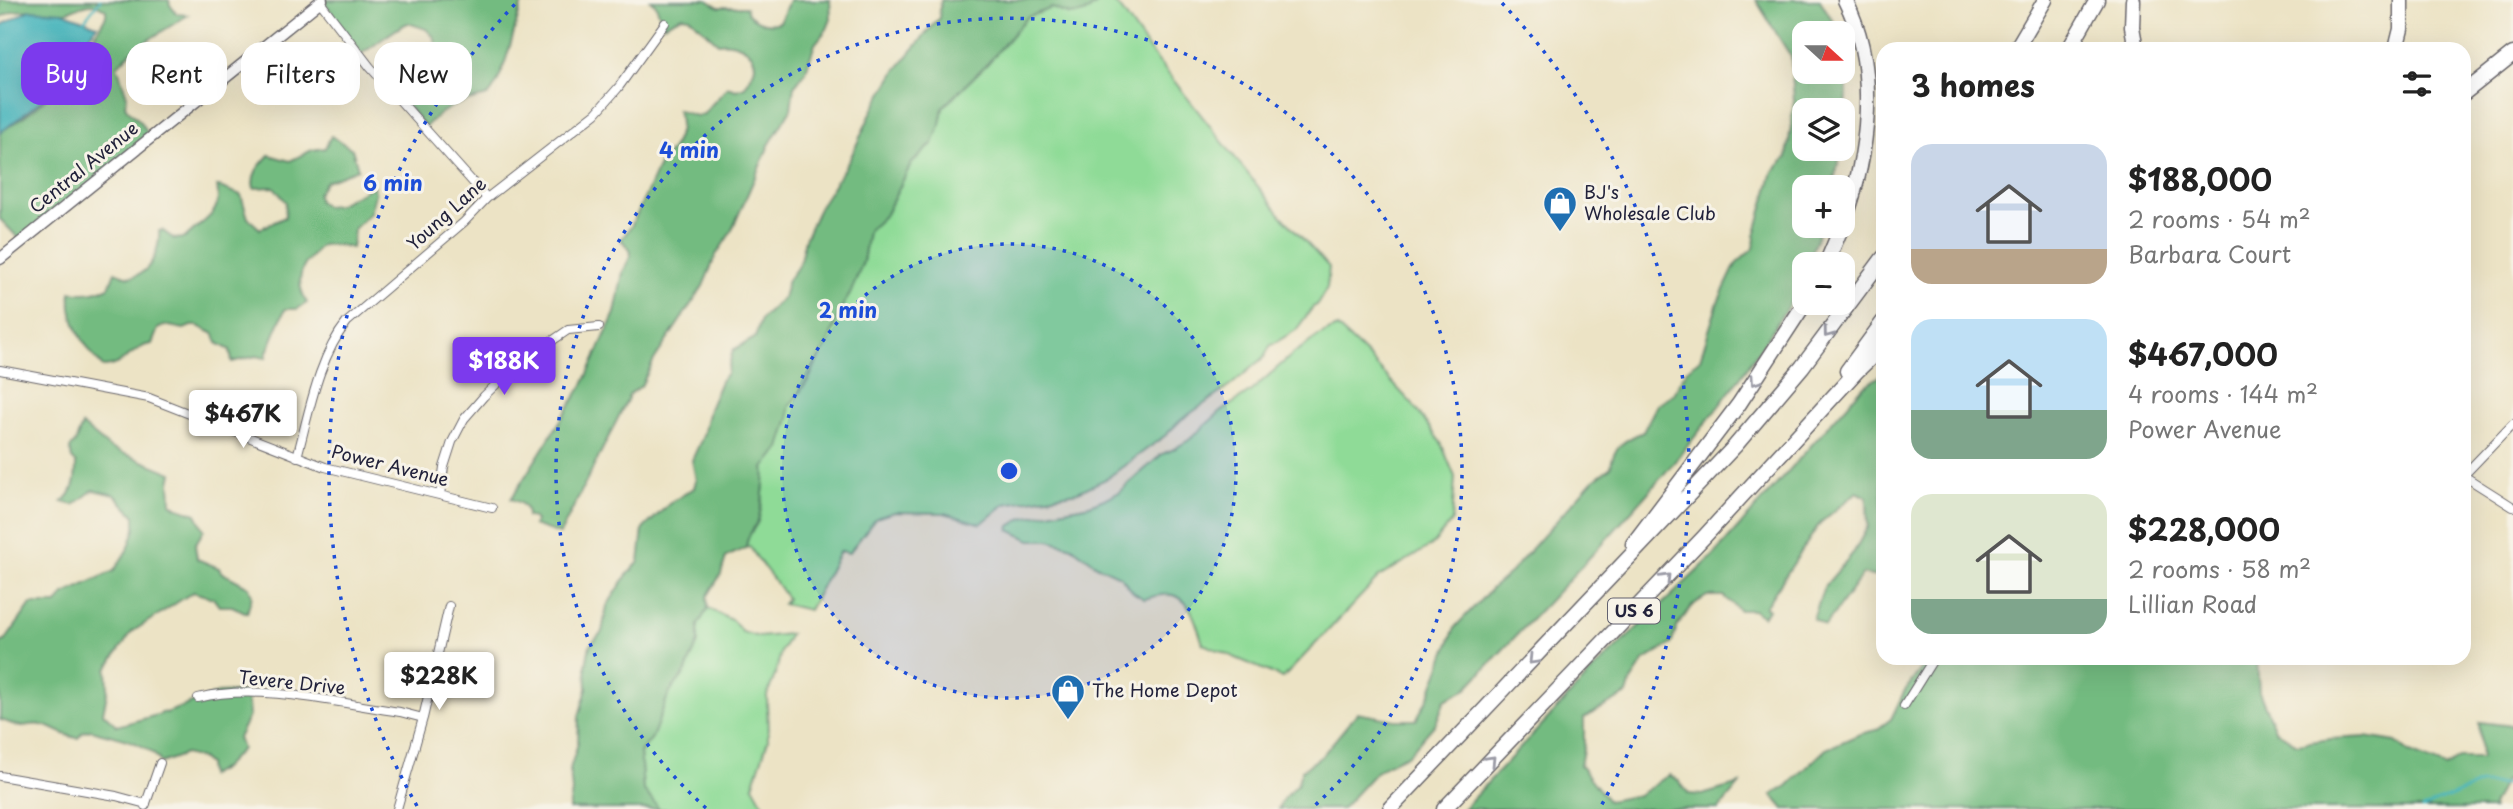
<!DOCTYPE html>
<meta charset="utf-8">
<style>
body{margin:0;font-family:"Playpen Sans",sans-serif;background:#f6f6f6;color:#222;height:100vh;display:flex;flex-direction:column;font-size:26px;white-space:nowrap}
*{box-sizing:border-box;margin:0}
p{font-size:23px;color:#767676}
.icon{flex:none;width:38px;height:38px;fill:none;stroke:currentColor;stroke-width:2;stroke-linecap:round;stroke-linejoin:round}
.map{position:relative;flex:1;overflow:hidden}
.panel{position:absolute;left:1876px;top:42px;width:595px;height:623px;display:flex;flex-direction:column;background:#fff;border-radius:21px;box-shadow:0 7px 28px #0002}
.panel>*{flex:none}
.top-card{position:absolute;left:21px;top:42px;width:665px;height:63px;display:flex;gap:14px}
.needle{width:46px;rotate:111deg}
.buttons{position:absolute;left:1792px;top:21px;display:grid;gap:14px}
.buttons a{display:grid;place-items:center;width:63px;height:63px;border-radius:14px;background:#fff;box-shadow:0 7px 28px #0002;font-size:35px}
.price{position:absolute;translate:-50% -60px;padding:0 16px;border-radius:7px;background:#fff;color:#222;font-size:23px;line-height:46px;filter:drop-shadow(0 2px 4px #0008)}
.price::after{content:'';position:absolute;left:50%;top:42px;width:21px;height:16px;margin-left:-10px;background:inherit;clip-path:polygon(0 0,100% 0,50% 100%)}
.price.current{background:#7c3aed;color:#fff}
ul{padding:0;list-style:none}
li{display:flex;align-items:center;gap:21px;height:175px;padding:0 35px}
li span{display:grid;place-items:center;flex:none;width:196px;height:140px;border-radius:21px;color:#555}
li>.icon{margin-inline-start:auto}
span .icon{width:84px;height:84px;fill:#fffc;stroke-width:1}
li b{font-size:30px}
h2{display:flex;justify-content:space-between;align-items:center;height:84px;padding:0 35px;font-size:30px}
.chip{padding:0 24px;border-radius:21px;background:#fff;box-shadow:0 7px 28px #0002;font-size:24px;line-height:63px}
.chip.current{background:#7c3aed;color:#fff}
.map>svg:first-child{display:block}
.green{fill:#8fdb97;stroke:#587e69;stroke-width:2}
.forest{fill:#73bb80;stroke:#4a6e5e;stroke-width:2}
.water{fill:#44b4bb;stroke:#336b7b;stroke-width:2}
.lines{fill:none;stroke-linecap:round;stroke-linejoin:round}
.stream{stroke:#44b4bb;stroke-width:2.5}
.street-casing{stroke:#69666b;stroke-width:10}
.secondary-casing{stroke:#69666b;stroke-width:13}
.highway-casing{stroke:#69666b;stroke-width:17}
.street{stroke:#fff;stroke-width:8}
.secondary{stroke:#fff;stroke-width:10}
.highway{stroke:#fff;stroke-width:14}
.oneway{stroke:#9c9ca7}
.ring{fill:none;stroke:#1d4ed8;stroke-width:3.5;stroke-dasharray:3.5 7}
.labels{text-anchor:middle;stroke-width:6;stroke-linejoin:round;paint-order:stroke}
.shield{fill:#f7f3e8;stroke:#62616f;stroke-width:2}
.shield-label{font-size:16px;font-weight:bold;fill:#22223b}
.street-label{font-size:18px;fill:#22223b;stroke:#f7f3e8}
.poi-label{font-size:18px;fill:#22223b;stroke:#f7f3e8;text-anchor:start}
.centre{fill:#1d4ed8;stroke:#f7f3e8;stroke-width:3.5}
.ring-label{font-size:21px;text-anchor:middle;font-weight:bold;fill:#1d4ed8;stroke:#f7f3e8;stroke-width:6;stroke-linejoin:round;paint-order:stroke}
</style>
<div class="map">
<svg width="2513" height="809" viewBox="0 0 2513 809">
<rect width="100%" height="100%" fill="#f7f3e8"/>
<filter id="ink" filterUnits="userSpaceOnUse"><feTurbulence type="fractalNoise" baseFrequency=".0143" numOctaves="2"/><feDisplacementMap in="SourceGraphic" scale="14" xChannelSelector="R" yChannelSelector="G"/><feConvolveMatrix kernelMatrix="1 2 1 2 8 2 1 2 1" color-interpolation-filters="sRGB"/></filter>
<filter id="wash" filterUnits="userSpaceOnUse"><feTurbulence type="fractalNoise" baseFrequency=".00686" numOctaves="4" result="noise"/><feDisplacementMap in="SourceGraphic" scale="28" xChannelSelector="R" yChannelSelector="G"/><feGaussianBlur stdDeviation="1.57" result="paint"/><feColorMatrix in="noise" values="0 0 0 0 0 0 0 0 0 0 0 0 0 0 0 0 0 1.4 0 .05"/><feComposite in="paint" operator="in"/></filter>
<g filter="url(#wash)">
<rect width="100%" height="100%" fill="#ece3c5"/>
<path class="green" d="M1100,0H1110L1120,8L1151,52L1280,214L1329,267L1327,288L1317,305L1313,307L1296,330L1270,346L1265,356L1230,386L1181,420L1166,435L1106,479L1078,492L1005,504L981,524L944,513L894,512L876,518L849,553L840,551L809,610L783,604L787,599C776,580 761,566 750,547L746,548C747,536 751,533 757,523C761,515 766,476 764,468L789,418V407L809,379L816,363L829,341L840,310L850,294L863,262L868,230L886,214L911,164L933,143L940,125L943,107L988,63L1027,17L1052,8L1070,15L1097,4Z
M1337,327L1364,352L1413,405L1441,443L1455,477L1452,521L1432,545L1379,577L1283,678L1203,644C1197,627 1192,598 1172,595C1163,593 1153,597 1144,599L1133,592L1120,576L1098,566L1072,547L1049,540H1030L1009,530L1010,526L1023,518L1090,505L1118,493L1162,454L1172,450L1189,440L1220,412L1251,391L1294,353L1320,335Z
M708,608L733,621L742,632L759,637L790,634L781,651L776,673L767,695L768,740L753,786L766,809H659L643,789L640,753L652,737L669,693L685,673L698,642V625Z"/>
<path class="forest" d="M0,0H169L170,5L177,14L188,15L134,49L117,66L127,96L125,105L127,109L141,122L150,137L21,241L0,219V132C52,102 76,68 106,16V10C102,7 97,4 91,4C83,4 74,10 65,12C41,17 24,2 0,18Z
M323,0H550L541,4L522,3C516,22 502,87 487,96C482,98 477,98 472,100C451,105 440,112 425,127L394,90L409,76L417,75L430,66L437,47L434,37L426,29L408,23C390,31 378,44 361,54Z
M650,0H707L719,7H746L748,14C757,22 768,26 780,22L789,0H830L831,19L827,29L815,44L805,73L794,86L791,109L769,145L731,232L716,255L703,286L654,360L641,386L630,394L560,534L533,525L536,521L534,518L527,517C527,505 521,503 511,499L584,383L615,313L623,272L631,255L630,249L621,240L632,225L661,161C676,148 685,128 677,110L696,116L704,114C712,102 719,99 727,87L736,90L745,87C748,81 755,72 755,65C754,47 732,41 718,43L689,17L682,16L663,25L656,5Z
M941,0H1100C1083,19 1074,17 1052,8L1027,17L988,63L943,107L940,125L933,143L911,164L886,214L868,231L863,262L850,294L840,310L829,341L816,363L809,379L789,407V418L780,448L764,468C766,476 761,515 757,523C751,533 747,536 746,548L726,557L721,574L707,597L708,608L698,625V642L685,673L669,693L652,738L640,752L643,789L659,809H569L572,792L570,769L578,743L579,716L587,689L586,665L590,645L602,632L607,606L627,575L639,562L643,529L670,503L694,488L696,480L692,460L703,436L709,409L721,381L727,373L733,350L755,338L761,319L783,298L788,280L799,265L805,239L819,208L850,159L873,109L897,69L939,18Z
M1756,0H1820L1834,23L1837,33H1804V72H1843V54C1850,82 1846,112 1843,140V110H1804V149H1842L1832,187H1804V226H1821L1807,264H1804C1804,285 1786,309 1775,326C1689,461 1573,574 1465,690L1445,700L1436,723L1409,754L1386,765L1376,772L1342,809H1278L1283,799L1297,785L1302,770L1322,756L1357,713L1395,720H1416L1430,694L1455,627L1492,588L1511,572L1592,481L1611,467C1612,447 1626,439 1643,432L1657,405L1674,393L1686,371L1700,359L1718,302L1736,264L1754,248L1755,236L1773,171L1787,157L1794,101L1791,57Z
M331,136L352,149L358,169L326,181L317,194L319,202L326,206L337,205L374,186L375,194L370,213L354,229L352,248C343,246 333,243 323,245C316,247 316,253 311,257C297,271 297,286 307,303L297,309H285L267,352L266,358L256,356L232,362L230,350L217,343L214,334L198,326H191L184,329L164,325L158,329L152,344C132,346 125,367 103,367C86,348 67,320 71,292C86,294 95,293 109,287L115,272C122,275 130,279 137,275C153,269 160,246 159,231L162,230L174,239L185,238C202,220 223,216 217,186L241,195L248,218L260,229L285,217L286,202L274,187L254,188C250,174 261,164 269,155L290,161L312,150L325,148Z
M1883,374L1882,578L1863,574L1825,626L1813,619L1824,587L1854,552L1868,526L1867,497L1857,492L1820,523L1765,607L1768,609L1763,617L1753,610H1739L1723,596H1707L1693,605L1678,625L1671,644L1645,660L1631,681L1627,694L1584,718V745L1580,765L1608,801L1639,795L1669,775L1679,781L1689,794L1702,795L1740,784L1719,809H1463L1597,666L1714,555L1863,387Z
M82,425L110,448L172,473L170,482L171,503L176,507L196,514L204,530L195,545L197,559L219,568L221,572L249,587L252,596L247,613L232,606H219L213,598L193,592L132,632L116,655L107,669L108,689L103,713L117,726L161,714V712L166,713L218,693L247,692L249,716L238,738L242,749L222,769L209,776L208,764L202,759L185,754L161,763C149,741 113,737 91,730L83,732L78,738C66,737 57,729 45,726C36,723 31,725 22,726C16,727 7,721 0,720V643L5,641L31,604H57L64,594L114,571L129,547L135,529V516L115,495L93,490L74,505L62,502C75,494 76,478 76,463L72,459L70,448L75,443Z
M1929,658H2257L2259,692L2275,730L2297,744L2330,739L2366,737L2396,742L2410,753L2445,767L2459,758H2481L2479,722L2513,726V781L2504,780L2492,806L2493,809H1784L1772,795L1787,786L1826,749L1860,734L1876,730L1891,719L1904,692Z"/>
<path class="water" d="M29,10L63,12L97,25L48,95L0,133V26Z"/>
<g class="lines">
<path class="stream" d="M83,22L100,0
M2422,809L2480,784H2513"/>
</g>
</g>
<g filter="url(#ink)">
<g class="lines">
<g class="street-casing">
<path id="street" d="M320,2L370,67L487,198
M0,370L149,398L325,467L492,508
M297,457C309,413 318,358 347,322L464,222L487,198L596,113L618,88L665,23
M2464,475L2513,424
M2464,476L2513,507
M440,495L444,467L452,442L464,419L484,396L514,367L568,330L599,327
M198,698C258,683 338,703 400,712L423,718
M1904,706L1934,658
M0,776L116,796L146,804
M145,806L160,763
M397,809L423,718L449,606"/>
</g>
<g class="secondary-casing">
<path id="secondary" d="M0,259L322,0"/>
</g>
<g class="highway-casing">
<path id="highway" d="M2133,0L2132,27L2136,49
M2016,49L2045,0
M2069,49L2097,0
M2396,49L2401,29V0
M2464,93L2513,54
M1843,225C1869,155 1880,68 1845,0
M1826,264L1842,226
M1847,371L1883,322
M1633,544L1739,404L1805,303
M1390,809L1735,446L1802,367L1883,258
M1444,809L1704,537L1856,372L1883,346"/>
</g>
<use href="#street" class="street"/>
<use href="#secondary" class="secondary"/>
<use href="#highway" class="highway"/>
</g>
<defs><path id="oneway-chevron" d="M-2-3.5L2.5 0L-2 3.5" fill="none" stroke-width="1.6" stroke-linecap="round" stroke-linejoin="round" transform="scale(1.75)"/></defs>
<g class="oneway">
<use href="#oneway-chevron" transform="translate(1828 333) rotate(127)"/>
<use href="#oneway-chevron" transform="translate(1755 381) rotate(124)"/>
<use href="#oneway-chevron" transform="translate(1666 578) rotate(-46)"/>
<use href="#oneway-chevron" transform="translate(1533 660) rotate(134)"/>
<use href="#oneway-chevron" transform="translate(1491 760) rotate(-46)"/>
</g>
</g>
<circle cx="1009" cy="471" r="227" fill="#1d4ed8" fill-opacity=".12"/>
<g class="ring">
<circle cx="1009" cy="471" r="227"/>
<path d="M706 808A453 453 0 1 1 1312 808"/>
<path d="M417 806A680 680 0 0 1 516 3M1502 3A680 680 0 0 1 1601 806"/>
</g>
<defs>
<g id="shop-pin" transform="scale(1.75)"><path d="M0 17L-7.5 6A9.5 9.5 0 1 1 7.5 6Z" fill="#1f6fb2" stroke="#f7f3e8"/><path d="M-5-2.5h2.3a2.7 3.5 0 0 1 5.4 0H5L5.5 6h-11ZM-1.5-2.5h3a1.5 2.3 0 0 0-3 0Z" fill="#fff"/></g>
</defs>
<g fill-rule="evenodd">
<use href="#shop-pin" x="1560" y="203"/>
<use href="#shop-pin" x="1068" y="691"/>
</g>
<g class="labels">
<rect class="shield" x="1608" y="598.5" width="52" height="25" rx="5"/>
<g class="shield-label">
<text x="1634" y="617">US 6</text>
</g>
<g class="street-label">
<text transform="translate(84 168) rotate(-39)" y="6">Central Avenue</text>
<text transform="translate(447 214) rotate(-42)" y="6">Young Lane</text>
<text transform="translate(390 466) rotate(14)" y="6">Power Avenue</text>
<text transform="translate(292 683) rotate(6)" y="6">Tevere Drive</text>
</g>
<g class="poi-label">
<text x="1584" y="199">BJ's<tspan x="1584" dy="21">Wholesale Club</tspan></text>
<text x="1092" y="697">The Home Depot</text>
</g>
</g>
<circle cx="1009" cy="471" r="10" class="centre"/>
<g class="ring-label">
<text x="689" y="158">4 min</text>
<text x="393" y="191">6 min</text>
<text x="848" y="318">2 min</text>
</g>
</svg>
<div class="buttons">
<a><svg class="needle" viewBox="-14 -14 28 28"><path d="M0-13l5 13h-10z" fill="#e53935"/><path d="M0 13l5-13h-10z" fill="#767676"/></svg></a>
<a><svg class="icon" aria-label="layers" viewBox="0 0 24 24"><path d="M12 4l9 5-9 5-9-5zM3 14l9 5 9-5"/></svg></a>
<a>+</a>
<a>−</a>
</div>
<b class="price current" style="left:504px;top:397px">$188K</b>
<b class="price" style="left:243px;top:450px">$467K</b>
<b class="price" style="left:439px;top:712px">$228K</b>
<div class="top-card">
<a class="chip current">Buy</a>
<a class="chip">Rent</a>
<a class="chip">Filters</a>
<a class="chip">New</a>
</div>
<section class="panel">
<h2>3 homes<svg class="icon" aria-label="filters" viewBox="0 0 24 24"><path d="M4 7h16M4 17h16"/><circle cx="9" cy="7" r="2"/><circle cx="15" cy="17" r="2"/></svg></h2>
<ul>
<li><span style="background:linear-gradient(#c9d6e8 75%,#b9a48a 0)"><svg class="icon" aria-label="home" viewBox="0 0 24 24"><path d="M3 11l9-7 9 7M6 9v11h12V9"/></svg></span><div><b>$188,000</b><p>2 rooms · 54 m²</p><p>Barbara Court</p></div></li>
<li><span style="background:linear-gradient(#bfe0f5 65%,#7fa58c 0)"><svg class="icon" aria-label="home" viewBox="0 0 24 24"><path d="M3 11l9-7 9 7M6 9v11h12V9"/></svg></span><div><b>$467,000</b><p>4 rooms · 144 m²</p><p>Power Avenue</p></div></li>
<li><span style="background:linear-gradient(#dfe7d0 75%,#7fa58c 0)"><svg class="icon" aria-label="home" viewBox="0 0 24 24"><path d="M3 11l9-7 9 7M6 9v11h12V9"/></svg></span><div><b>$228,000</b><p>2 rooms · 58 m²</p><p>Lillian Road</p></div></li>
</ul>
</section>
</div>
